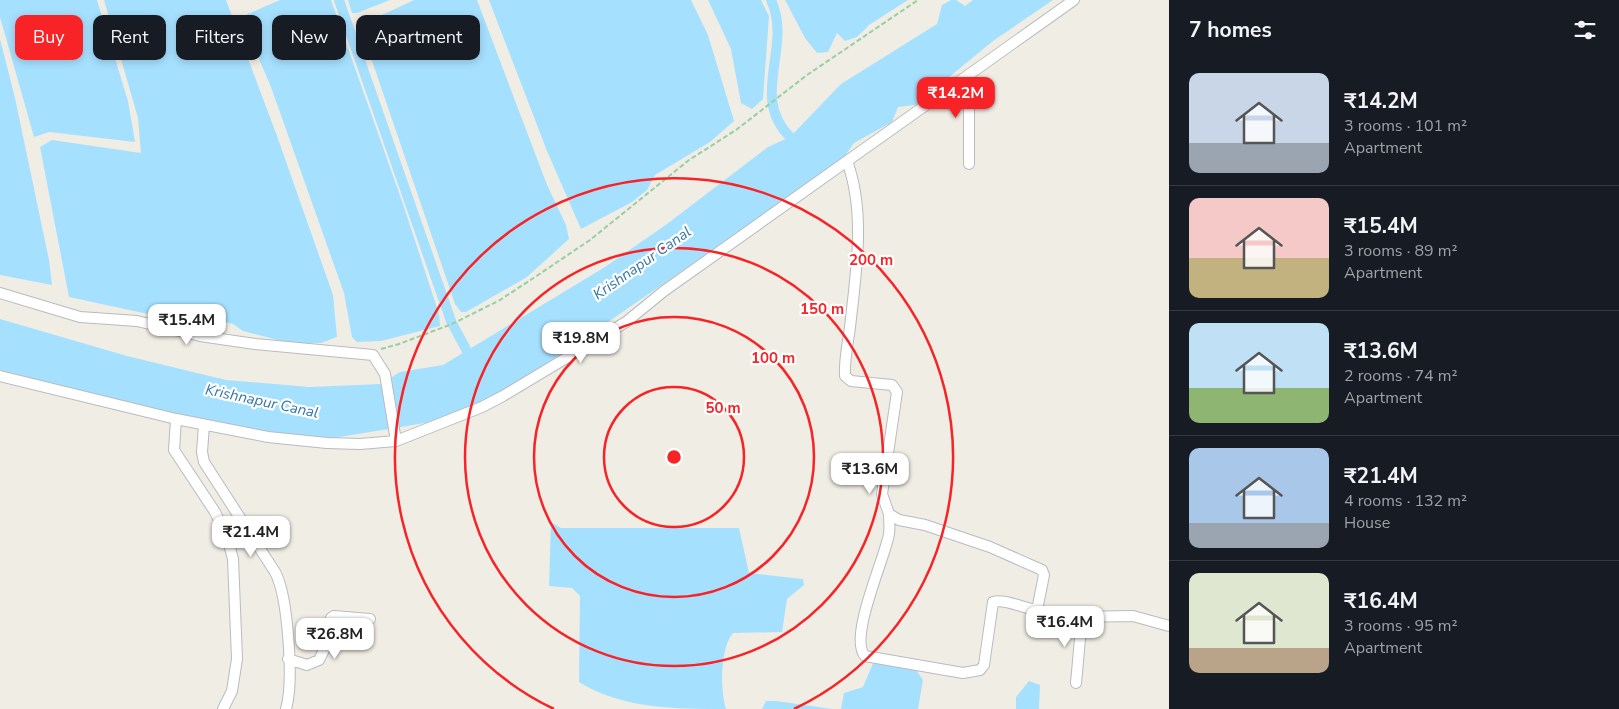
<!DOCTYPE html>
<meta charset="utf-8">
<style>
body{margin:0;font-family:"Nunito Sans",sans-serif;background:#20242c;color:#f1f3f6;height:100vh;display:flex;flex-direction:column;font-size:19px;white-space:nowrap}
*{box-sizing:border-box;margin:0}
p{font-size:16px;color:#9ea1a6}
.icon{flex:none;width:28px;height:28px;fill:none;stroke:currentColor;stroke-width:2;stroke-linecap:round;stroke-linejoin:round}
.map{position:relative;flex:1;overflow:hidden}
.side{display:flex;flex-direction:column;background:#171b24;width:450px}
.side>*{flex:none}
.top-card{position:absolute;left:15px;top:15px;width:475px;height:45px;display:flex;gap:10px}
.price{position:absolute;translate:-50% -42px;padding:0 11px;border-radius:10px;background:#fff;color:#222;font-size:16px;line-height:32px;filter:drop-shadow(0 1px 2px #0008)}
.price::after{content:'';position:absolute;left:50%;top:30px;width:15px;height:11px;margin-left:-8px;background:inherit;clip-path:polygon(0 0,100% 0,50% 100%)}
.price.on{background:#f82326;color:#fff}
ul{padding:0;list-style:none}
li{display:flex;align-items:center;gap:15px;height:125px;padding:0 20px}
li+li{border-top:1px solid #363941}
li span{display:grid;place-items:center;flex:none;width:140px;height:100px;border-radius:10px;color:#555}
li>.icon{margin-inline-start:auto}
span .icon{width:60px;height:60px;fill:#fffc;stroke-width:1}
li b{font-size:21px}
h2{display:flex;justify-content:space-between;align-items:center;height:60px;padding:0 20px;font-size:21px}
.tag{padding:0 18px;border-radius:10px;background:#171b24;box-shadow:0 2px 8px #0003;font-size:18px;line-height:45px}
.tag.on{background:#f82326;color:#fff}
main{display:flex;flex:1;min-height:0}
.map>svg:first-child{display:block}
.water{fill:#a6e0ff}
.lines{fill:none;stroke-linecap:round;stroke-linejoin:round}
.canal{stroke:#a6e0ff;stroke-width:10}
.street-casing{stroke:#b7bcc0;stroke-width:12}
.path{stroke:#99cea3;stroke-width:2;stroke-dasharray:5 2.5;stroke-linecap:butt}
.street{stroke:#fff;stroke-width:10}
.ring{fill:none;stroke:#f82326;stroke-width:2.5}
.labels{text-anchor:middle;stroke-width:4.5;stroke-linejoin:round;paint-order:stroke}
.water-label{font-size:15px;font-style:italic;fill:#3477a8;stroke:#fff}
.centre{fill:#f82326;stroke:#fff;stroke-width:2.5}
.ring-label{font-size:15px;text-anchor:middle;font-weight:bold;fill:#f82326;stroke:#fff;stroke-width:4.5;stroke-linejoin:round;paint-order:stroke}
</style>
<main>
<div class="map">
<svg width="1169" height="709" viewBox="0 0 1169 709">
<rect width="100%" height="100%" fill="#f0ede5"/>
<path class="water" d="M0,0H97L128,101L135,142L49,132L34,137L0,17Z
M104,0H226L277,136L333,295L337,337L321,343H289L243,331L233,324L212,319L190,323L69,297L40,147L52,140L141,153L138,118Z
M280,0H331L404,207L439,314L440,326L381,341L357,342L352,337L344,293L271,87L241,17Z
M348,0H390L357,13H352Z
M414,0H477L547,185L566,225L569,239L527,277L466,312H461L455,304L367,46L363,24Z
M489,0H691L708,35L734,121L710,142L655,175L647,190L632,202L581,229L547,151Z
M708,0H761L769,16L763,99L752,109L741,103L731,49Z
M785,0H908L869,25L857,37L845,41L837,33L828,52L817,53L805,38Z
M951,0H956L965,6L973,0H1053L993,41L915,105L898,107L892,122L854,143L842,160L611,320L481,407L431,422L315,441L136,407L0,370V319L127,356L226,380L309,387L381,384L400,372L443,365L605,267L667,224L768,147L790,137L841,84L937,24L942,5Z
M0,39L15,98L49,260L52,285L0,275Z
M551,522L561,528H739L749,573L803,579L804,585L787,599L782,632L733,633C720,648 720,690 726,709C677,709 622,709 579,682L580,596L572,588L549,586Z
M874,661L914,667L923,680L918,709H841L844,693L863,687Z
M1029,681L1040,685L1039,709H1016V697Z
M766,701H776L832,709H762Z"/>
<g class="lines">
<path class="canal" d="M339,0L451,321
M771,0C793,47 749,96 790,137
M453,325L467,351"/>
<g class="street-casing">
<path id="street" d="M847,161C866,213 856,272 850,327C848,343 844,360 845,376L851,381L892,385L897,392L882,494L889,514L899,520L925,525L990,547L1042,570L1044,575L1037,610L1071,617L1133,616L1169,626
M969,164V74
M0,293L80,317L137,321L200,336L255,344L373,355L385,374L396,441
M0,376L176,419L268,437L327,443L360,444L396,441L482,407L503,396L626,322L664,291L1074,0
M176,419L174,450L215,512L227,537L233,559L237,659L232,691L223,709
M204,425L202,452L204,462L275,572C288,596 294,681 286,709
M889,514C889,521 890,527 889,534C885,558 848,638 865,656L963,673L980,670L984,665L993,602C1005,598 1024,609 1037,610
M288,659L307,665L319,660L326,646L331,618L334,616L370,619
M1076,683L1082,617"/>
</g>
<path class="path" d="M381,349L399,344L452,324L500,300L538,275L590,240L689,160L736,130L807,75L918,0"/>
<use href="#street" class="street"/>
</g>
<g class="ring">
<circle cx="674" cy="457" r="70"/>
<circle cx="674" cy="457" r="140"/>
<circle cx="674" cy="457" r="209"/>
<path d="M554 709A279 279 0 1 1 794 709"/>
</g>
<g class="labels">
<g class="water-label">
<text transform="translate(642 263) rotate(-35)" y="5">Krishnapur Canal</text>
<text transform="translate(262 401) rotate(12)" y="5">Krishnapur Canal</text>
</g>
</g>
<circle cx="674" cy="457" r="8" class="centre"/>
<g class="ring-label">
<text x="871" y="265">200 m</text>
<text x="822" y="314">150 m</text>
<text x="773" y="363">100 m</text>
<text x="723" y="413">50 m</text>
</g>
</svg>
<b class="price on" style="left:956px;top:119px">₹14.2M</b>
<b class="price" style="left:187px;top:346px">₹15.4M</b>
<b class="price" style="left:581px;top:364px">₹19.8M</b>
<b class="price" style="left:870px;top:495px">₹13.6M</b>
<b class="price" style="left:251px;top:558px">₹21.4M</b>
<b class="price" style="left:1065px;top:648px">₹16.4M</b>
<b class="price" style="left:335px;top:660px">₹26.8M</b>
<div class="top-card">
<a class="tag on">Buy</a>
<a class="tag">Rent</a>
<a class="tag">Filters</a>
<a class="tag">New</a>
<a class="tag">Apartment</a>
</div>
</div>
<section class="side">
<h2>7 homes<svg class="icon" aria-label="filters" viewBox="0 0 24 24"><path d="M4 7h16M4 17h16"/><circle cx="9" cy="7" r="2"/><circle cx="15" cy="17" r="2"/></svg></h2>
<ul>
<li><span style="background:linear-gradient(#c9d6e8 70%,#9aa5b1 0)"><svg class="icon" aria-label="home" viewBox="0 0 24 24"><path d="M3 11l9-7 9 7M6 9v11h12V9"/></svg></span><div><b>₹14.2M</b><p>3 rooms · 101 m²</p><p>Apartment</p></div></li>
<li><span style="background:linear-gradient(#f6c9c9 60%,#c2b280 0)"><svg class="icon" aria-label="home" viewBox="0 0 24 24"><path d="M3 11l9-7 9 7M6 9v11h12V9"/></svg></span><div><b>₹15.4M</b><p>3 rooms · 89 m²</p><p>Apartment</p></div></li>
<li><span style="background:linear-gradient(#bfe0f5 65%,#8fb573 0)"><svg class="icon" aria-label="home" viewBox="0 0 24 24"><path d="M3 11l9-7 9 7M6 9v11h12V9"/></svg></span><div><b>₹13.6M</b><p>2 rooms · 74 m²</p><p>Apartment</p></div></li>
<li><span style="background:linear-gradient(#a9c7e8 75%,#9aa5b1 0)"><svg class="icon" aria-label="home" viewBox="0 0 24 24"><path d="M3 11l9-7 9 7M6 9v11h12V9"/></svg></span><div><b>₹21.4M</b><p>4 rooms · 132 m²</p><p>House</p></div></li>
<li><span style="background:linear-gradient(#dfe7d0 75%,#b9a48a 0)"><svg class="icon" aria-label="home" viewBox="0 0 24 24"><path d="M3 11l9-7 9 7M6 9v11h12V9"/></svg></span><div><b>₹16.4M</b><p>3 rooms · 95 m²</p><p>Apartment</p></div></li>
</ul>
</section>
</main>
